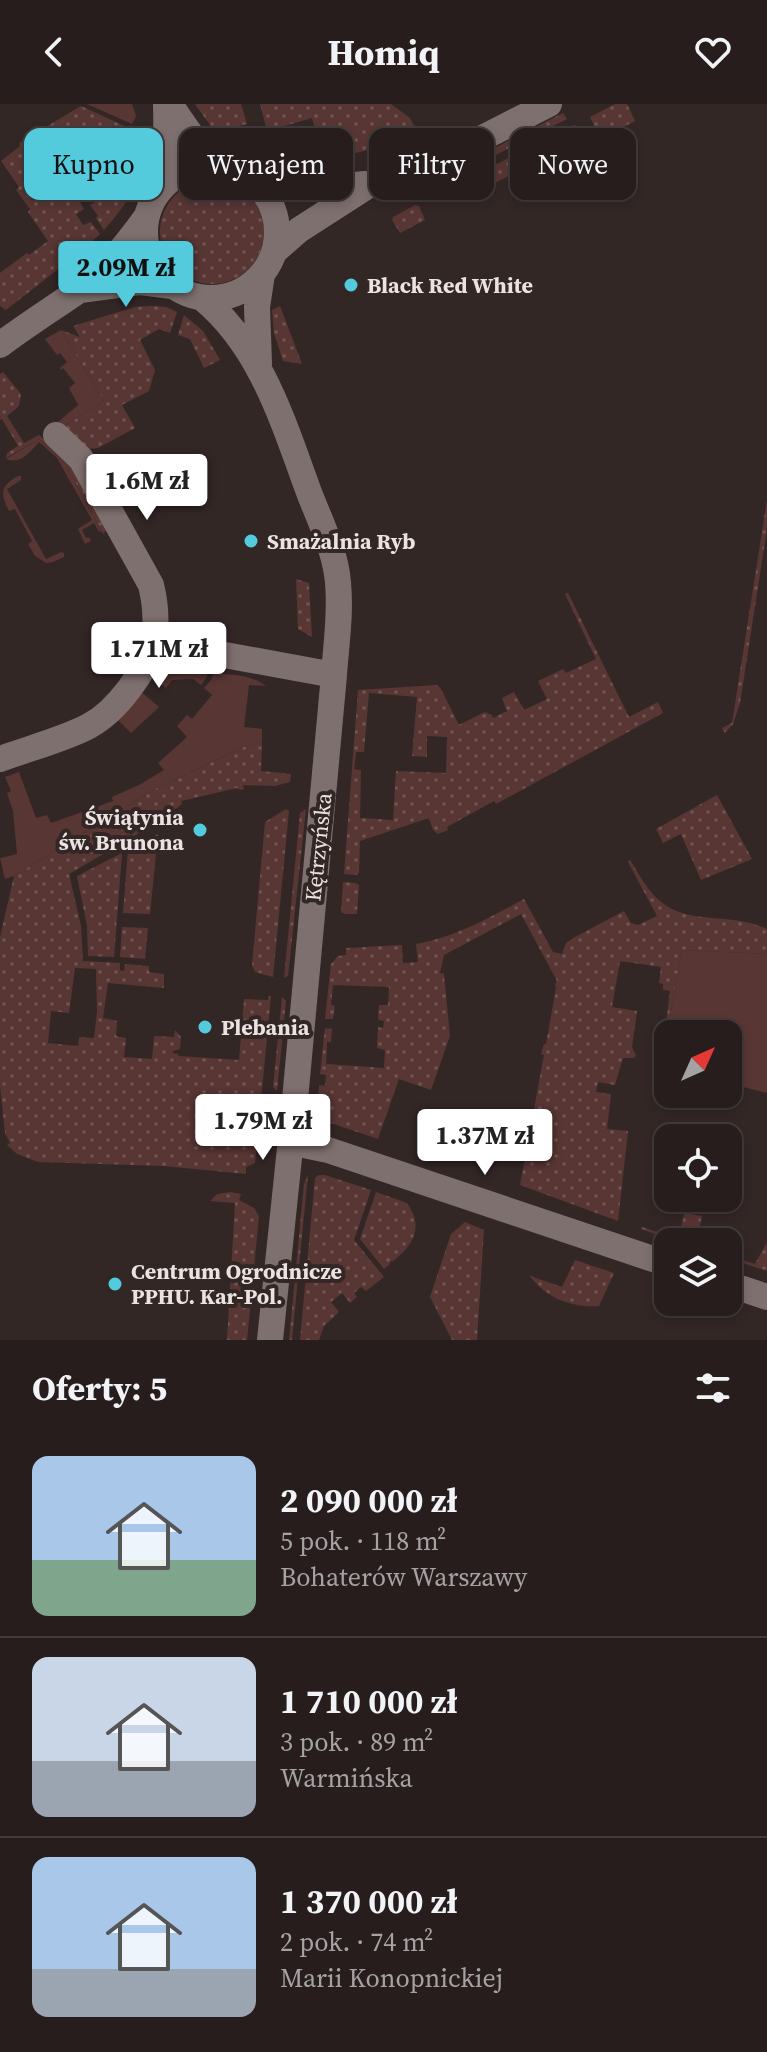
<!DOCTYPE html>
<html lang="pl">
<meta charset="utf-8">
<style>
body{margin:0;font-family:"Source Serif 4",serif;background:#2e2625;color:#f1f3f6;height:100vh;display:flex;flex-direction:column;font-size:30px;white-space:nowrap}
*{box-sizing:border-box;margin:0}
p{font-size:26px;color:#a4a2a3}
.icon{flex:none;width:44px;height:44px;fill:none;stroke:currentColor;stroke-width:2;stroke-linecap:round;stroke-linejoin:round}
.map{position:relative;height:1236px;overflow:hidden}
.details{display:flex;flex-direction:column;background:#261d1c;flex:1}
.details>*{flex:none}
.top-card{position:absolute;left:24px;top:24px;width:720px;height:72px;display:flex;gap:16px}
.needle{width:52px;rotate:45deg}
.controls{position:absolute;left:654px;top:916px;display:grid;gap:16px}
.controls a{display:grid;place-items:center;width:88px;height:88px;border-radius:16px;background:#261d1c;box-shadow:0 4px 12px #0003,0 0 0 2px #423b3b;font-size:40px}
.price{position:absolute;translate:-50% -68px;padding:0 18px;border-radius:8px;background:#fff;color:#222;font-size:26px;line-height:52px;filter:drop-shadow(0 2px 4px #0008)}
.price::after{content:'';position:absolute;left:50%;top:48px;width:24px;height:18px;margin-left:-12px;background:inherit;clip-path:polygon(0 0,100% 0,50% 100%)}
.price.selected{background:#54cadd;color:#111}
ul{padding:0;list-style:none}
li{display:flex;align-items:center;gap:24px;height:200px;padding:0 32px}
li+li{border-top:2px solid #423b3b}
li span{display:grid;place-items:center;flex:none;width:224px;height:160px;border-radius:16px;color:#555}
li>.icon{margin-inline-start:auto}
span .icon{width:96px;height:96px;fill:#fffc;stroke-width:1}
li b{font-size:34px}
h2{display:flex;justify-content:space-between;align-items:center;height:96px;padding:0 32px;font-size:34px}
.chip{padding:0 28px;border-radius:16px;background:#261d1c;box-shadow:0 4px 12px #0003,0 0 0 2px #423b3b;font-size:28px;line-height:72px}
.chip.selected{background:#54cadd;color:#111}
header{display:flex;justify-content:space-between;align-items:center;height:104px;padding:0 32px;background:#261d1c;font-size:36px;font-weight:700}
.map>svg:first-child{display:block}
.grass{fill:url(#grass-dots);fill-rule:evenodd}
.garden{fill:#583634}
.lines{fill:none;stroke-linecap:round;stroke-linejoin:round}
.minor{stroke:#7e706e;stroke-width:26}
.poi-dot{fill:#54cadd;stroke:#332726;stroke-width:3}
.labels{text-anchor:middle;stroke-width:8;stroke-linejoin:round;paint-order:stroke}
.poi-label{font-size:22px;font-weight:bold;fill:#ebe3e2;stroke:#332726;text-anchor:start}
.street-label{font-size:22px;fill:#ebe3e2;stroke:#332726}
</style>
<header><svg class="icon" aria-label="back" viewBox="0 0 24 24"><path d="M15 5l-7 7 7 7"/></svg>Homiq<svg class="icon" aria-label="heart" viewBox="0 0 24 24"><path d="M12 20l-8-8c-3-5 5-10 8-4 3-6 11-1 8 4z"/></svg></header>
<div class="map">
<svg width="767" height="1236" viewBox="0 0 767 1236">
<defs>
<pattern id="grass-dots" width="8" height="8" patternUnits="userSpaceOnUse" patternTransform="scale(2)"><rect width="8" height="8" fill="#583634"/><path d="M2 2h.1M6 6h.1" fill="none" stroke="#705351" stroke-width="1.8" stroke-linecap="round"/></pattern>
</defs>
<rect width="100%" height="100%" fill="#332726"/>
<path class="grass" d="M195,0H241L247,20L215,28Z
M260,0H391L410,14L420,33L316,59L293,62L277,57L274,50L318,37L312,14L267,27Z
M615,0H627L635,17L600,35L590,13Z
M81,2L129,24L127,28L51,70L56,78L65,73L84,105L76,110L83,121L91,118L100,130L85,144L6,206L0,202V169L27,149L29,151L48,137L28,108L30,105L16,86L19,83L1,57L20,42L19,39Z
M563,9L567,15L478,60L475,54Z
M574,21L578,22L588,41L526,73L522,65L491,81L485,69L487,65Z
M143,55C140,82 122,106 104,126L96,114L98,112L90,101L102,94L96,82Z
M160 128a52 52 0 1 1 104 0a52 52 0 1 1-104 0Z
M415,101L419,102L425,116L400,129L392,116L393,113Z
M151,202L166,203L177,208L170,229L159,225L140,236L155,266L149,287L122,301L135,324L98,344L88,345L63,323L104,297L61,226L80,233L73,222L135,203Z
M280,202L302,260L283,257L274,229L272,206Z
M184,211L203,227L220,256L204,264L190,235L178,231Z
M3,268L21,290L19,302L7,312L24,339L39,331L70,357L108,424L103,430L65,359L39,335L6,354L7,349L18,342L2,315L0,316V270Z
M767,396V425L740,599L733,620L725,629L722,624L732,619Z
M296,475L309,479L312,533L298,525Z
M568,489L629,613L658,598L663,609L496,700L494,697L447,723L448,726L438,730L433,726L429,714L360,737L359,769L357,771L344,770L358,586L437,581L441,585L459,621L485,608L492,611L493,614L507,607L502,594L514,588L524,606L547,595L538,577L563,565L566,569L596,555L565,490ZM369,589L417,593L412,652L427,653V632L447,633L446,669L396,667L393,716L360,714L361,666L354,665L356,648H364Z
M262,637L261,667L291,670L290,678L275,682L243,681L244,685L240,686L237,684L181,697L182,700L158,718L69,770L81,822L83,857L120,859V866L124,867L125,860L149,862V868L164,870V884L108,879L103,914L117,917L116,932L126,934L124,953L152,955L154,932L174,933L175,926L181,933L180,945L173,947V949L178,950V952L239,956L244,895L268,896L269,892H271L255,1059L246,1063V1070L164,1062L38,1058L17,1050L7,1041L10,1039L5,1029L0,981V833L14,772L157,684L246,642ZM75,864L96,865L97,908L94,934L79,933L78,942L48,939L51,907L69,909Z
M717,691L752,755L701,776L681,730L663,739L656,725Z
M286,705L289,707L273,873L255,868L252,861L265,718Z
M306,705L288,872L284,874L300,709Z
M158,730L150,810L123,809L128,746Z
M122,749L114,853L88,852L87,822L77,772Z
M630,756C639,770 647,786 660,797C689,822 732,808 767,825V850L682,846L660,969L670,887L663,886V880L659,879L661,863L620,857L612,903L637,907L632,943L636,952L633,954H623L615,981L598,978L596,988L611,990L607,1025L628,1027L618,1117L520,1081L544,951L541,950L544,940H546L556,884L555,881L557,877L521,810L444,851L440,869L444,870L450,932L431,986L399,975L378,1035L325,1017C315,1006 318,995 319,981L325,982L326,971L320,970L325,924L332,925L331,938H327L326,962L327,960L384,964L385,946L377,944L378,923L383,924L384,917L378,916L379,901H388L389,883L333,881L331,901L335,902L333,915H325L331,860L338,852L346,851V844L402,841L403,859L418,858L416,840C456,833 489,814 524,795L553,848L562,850L566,839L575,833L624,807L631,819L638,821L657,812L628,758Z
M343,778L356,779L359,781L357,810H345L341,808Z
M122,823L148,824L145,855L120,853Z
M282,893L286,897L277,987L273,983Z
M308,1070L292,1236H289L304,1080Z
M319,1071H325L371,1086L354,1136L384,1173L366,1187L361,1183L354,1189L357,1193L350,1199L342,1189L331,1198L339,1208L324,1222L319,1236H300L315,1074Z
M231,1088L241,1090L239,1096L254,1104L259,1112L247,1236H227L235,1099L210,1097L217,1090Z
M376,1088L407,1099C424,1123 414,1141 392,1158L390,1157V1160L384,1165L360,1135Z
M684,1109L702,1112L696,1138H679L641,1125L642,1123L679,1135Z
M465,1118L484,1126L477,1236H452L430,1193L451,1130Z
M767,1138V1167L728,1154V1152L755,1160Z
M575,1156L614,1169L599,1202C572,1204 546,1194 530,1172L562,1183Z"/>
<path class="garden" d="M87,0H132L136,12L132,20Z
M61,226L104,297L63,323L57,319L78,301L69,284L75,279L63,264L61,266L60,264L67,258L60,249L57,251L45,235Z
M39,335L65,359L101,427L99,428L94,419L82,426L86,434L89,433L91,437L85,440L78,425L92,416L57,354L39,338C30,348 21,361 6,355Z
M18,372H21V376L7,385L46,455L61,448L64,449V453L53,458L46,459L35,452L28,440L32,437L15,405L9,407C0,390 0,382 18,372Z
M158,561L170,565L208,568L207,573L201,581L193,575L172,576L166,584L151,573Z
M213,569C232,571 250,570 266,582L249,581L244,623L262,625V637L246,642L157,684L14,772L5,775L0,754L17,750L13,707L7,689L11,687L5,673L19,668L36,714L47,711L51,719L113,697L112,693L139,681L164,666L158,659L187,633L177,622L187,611L192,615L212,591L204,584L211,576Z
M140,587L159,603L131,629L116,614Z
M682,846L767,850V989L728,979V930H668V970L660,969Z"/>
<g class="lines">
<path class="minor" d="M170,0C185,23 200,46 223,63
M145 128a66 66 0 1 1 132 0a66 66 0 1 1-132 0Z
M254,77C291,86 327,84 365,80
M156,90C166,60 167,31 166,0
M275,147L299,126L372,79L451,50L549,0
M80,186L140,178L172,182
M202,194C262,243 284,321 310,391C321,419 336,449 338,479C341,510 336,541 334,571L295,996L270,1236
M0,241C25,222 52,205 78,187C104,170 129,137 147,112
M259,260L257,203L262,170
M56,331L81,355L151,481C156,501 157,517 154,538
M0,655C27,645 65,635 89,622C117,607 146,567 154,538L334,571
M290,1038L328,1046L668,1160
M728,1180L767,1193"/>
</g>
<g class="poi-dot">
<circle cx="351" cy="181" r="8"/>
<circle cx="251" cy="437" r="8"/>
<circle cx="200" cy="726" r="8"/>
<circle cx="205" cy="923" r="8"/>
<circle cx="115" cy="1180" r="8"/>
</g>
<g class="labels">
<g class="poi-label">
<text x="367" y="189">Black Red White</text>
<text x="267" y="445">Smażalnia Ryb</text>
<text x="184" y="721" text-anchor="end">Świątynia<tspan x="184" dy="25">św. Brunona</tspan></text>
<text x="221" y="931">Plebania</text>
<text x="131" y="1175">Centrum Ogrodnicze<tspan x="131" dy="25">PPHU. Kar-Pol.</tspan></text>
</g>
<g class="street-label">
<text transform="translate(318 743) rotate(-84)" y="8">Kętrzyńska</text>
</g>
</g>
</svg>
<div class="controls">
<a><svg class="needle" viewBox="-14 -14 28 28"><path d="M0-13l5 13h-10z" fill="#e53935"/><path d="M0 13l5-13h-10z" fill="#a4a2a3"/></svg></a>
<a><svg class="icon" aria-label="locate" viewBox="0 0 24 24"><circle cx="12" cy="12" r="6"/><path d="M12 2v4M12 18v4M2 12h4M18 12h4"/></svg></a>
<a><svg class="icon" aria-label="layers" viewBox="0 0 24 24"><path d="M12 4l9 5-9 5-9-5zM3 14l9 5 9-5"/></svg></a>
</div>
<b class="price selected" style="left:126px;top:205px">2.09M zł</b>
<b class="price" style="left:147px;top:418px">1.6M zł</b>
<b class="price" style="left:159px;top:586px">1.71M zł</b>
<b class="price" style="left:263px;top:1058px">1.79M zł</b>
<b class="price" style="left:485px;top:1073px">1.37M zł</b>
<div class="top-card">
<a class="chip selected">Kupno</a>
<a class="chip">Wynajem</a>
<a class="chip">Filtry</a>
<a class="chip">Nowe</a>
</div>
</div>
<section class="details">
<h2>Oferty: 5<svg class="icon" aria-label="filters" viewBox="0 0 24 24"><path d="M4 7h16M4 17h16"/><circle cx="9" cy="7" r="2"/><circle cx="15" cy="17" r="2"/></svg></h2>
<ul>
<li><span style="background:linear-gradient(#a9c7e8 65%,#7fa58c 0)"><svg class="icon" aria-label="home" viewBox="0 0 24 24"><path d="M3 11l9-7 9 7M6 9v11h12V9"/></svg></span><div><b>2 090 000 zł</b><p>5 pok. · 118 m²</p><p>Bohaterów Warszawy</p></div></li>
<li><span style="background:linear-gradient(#c9d6e8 65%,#9aa5b1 0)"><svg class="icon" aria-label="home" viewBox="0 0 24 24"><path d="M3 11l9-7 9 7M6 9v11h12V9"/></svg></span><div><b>1 710 000 zł</b><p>3 pok. · 89 m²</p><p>Warmińska</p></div></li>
<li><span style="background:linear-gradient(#a9c7e8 70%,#9aa5b1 0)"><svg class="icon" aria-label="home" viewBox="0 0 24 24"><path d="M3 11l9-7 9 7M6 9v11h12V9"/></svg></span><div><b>1 370 000 zł</b><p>2 pok. · 74 m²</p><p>Marii Konopnickiej</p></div></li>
</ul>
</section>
